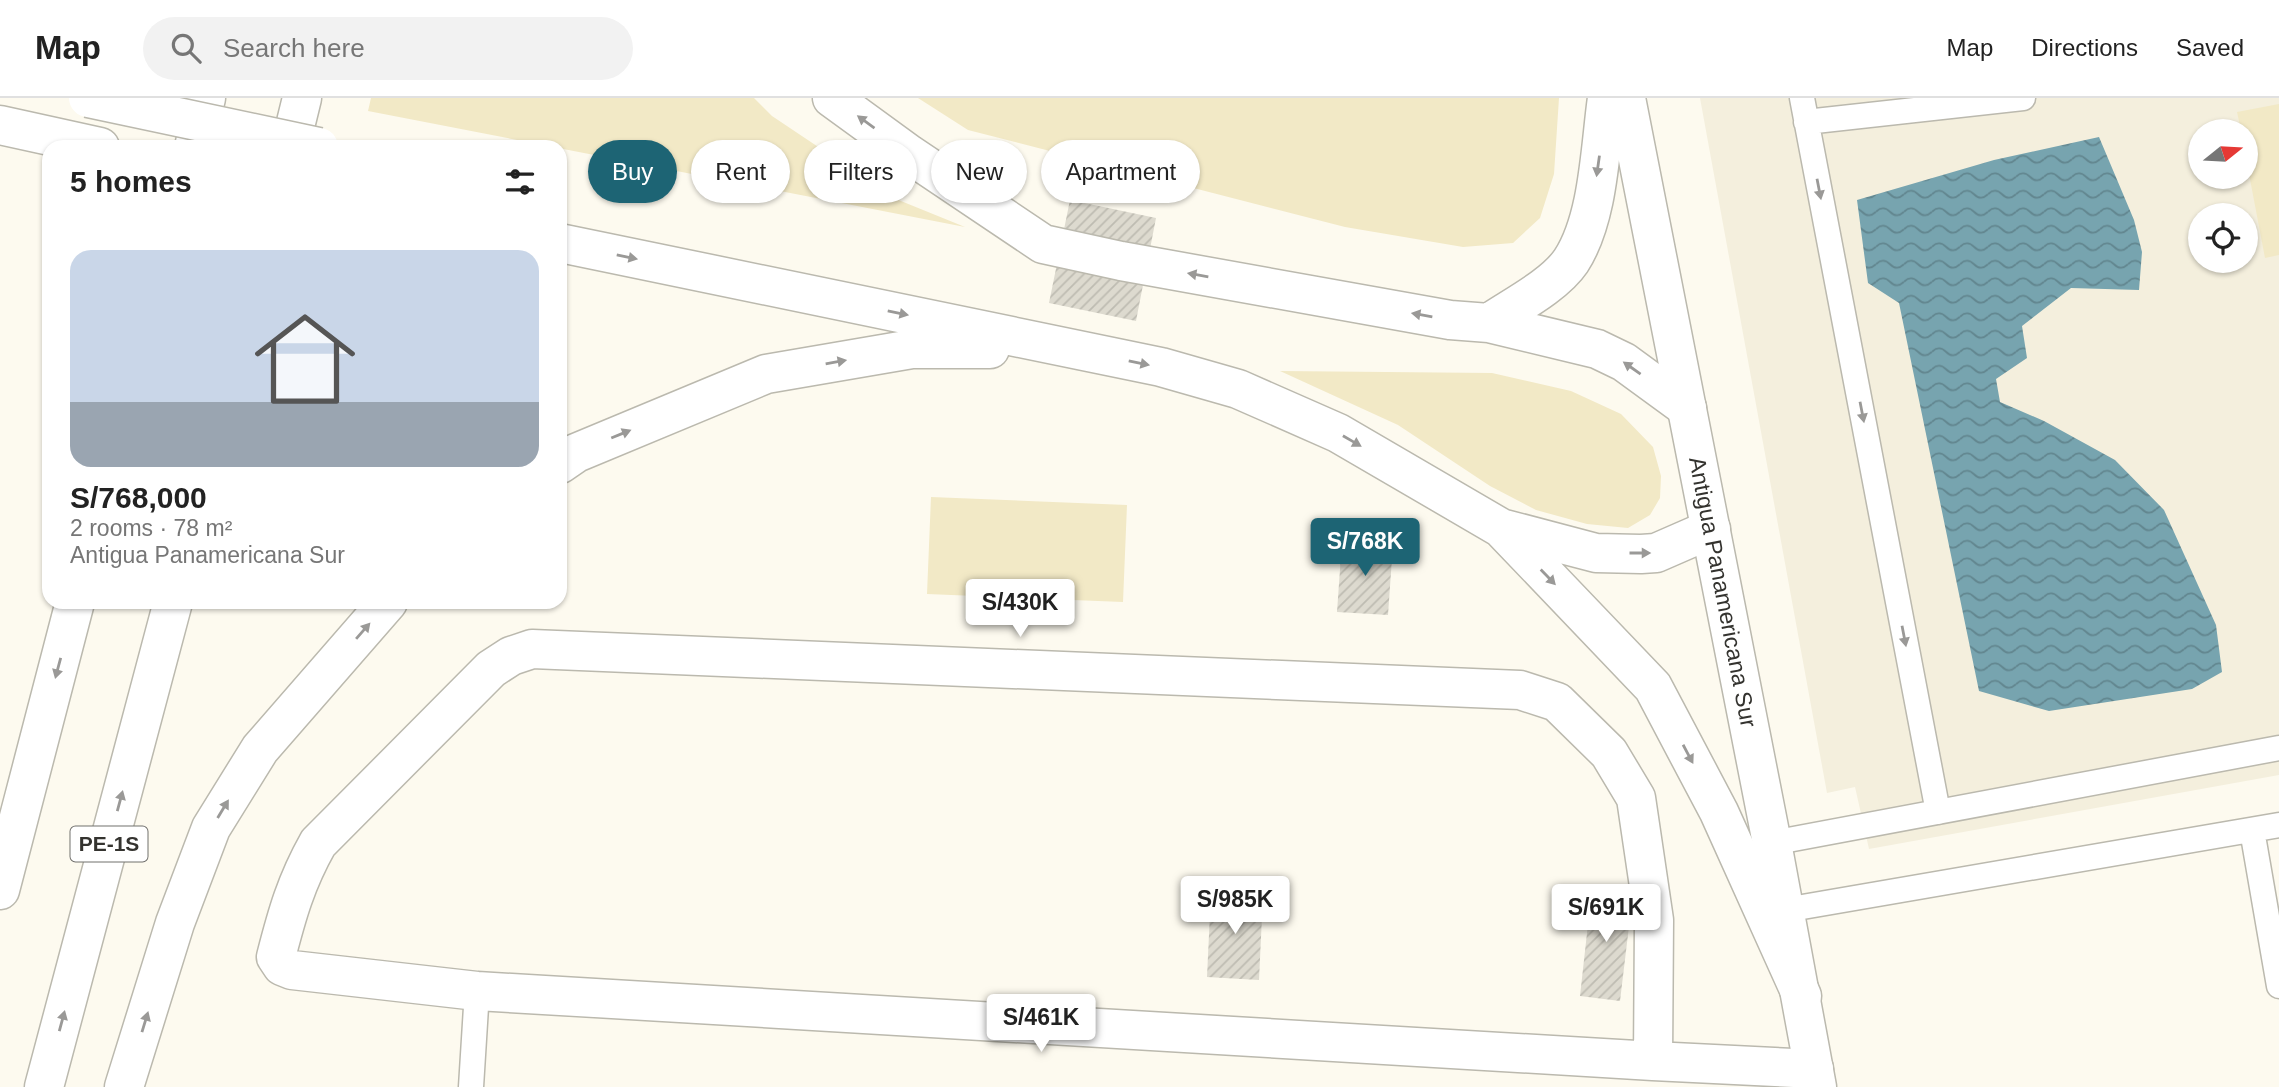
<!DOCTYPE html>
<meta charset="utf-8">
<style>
body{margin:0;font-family:Arial,sans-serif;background:#f2f2f2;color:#222;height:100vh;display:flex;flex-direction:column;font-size:26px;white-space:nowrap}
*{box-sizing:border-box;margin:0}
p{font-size:23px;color:#767676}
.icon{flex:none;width:38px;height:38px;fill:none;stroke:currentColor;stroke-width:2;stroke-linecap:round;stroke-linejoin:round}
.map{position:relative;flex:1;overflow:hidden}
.side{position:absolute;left:42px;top:42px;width:525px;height:469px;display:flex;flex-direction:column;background:#fff;border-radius:21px;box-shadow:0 2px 5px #0004}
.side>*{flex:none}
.hud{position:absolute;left:588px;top:42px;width:665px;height:63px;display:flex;gap:14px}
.needle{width:46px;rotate:72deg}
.fabs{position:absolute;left:2188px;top:21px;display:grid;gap:14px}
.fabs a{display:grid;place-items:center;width:70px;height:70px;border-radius:50%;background:#fff;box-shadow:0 2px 5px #0004;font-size:35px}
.price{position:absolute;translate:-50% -60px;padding:0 16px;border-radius:7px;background:#fff;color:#222;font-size:23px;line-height:46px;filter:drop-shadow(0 2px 4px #0008)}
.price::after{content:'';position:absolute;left:50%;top:42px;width:21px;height:16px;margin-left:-10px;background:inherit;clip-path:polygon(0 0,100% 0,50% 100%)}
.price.current{background:#1d6474;color:#fff}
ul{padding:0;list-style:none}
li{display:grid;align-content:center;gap:14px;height:371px;padding:0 28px}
li span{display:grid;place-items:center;height:217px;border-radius:21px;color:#555}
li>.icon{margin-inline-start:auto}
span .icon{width:126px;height:126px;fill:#fffc;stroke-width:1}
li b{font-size:30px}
h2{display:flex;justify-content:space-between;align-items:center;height:84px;padding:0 28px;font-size:30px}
.pill{padding:0 24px;border-radius:32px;background:#fff;box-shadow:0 2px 5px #0004;font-size:24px;line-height:63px}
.pill.current{background:#1d6474;color:#fff}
header{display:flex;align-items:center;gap:42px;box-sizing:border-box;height:98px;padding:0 35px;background:#fff;border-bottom:2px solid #e0e0e0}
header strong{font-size:33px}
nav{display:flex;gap:38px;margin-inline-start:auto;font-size:24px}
.search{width:490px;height:63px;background:#f2f2f2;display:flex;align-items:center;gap:18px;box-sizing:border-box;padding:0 24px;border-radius:38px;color:#767676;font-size:26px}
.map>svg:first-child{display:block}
.built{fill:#f4efdd;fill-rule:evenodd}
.park{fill:#f2e9c6}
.water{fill:url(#water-waves)}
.building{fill:url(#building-hatch)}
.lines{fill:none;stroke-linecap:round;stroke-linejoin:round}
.service-casing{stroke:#bbb9ae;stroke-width:27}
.minor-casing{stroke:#bbb9ae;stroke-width:41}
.primary-casing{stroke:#bbb9ae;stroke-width:41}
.motorway-casing{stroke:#bbb9ae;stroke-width:41}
.service{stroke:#fff;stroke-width:24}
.minor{stroke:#fff;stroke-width:38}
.primary{stroke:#fff;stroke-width:38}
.motorway{stroke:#fff;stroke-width:38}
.motorway-bridge-casing{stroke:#bbb9ae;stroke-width:41;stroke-linecap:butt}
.motorway-bridge{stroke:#fff;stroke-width:38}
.oneway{fill:#9a9997}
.labels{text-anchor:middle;stroke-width:5;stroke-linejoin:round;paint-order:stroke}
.shield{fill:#fff;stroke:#71706d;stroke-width:2}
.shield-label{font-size:21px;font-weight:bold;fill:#34332f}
.street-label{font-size:23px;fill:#34332f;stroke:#fff}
</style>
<header>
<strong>Map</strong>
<div class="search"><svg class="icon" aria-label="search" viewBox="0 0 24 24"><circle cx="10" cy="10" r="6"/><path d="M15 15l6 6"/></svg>Search here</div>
<nav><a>Map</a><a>Directions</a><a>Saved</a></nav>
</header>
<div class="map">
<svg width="2279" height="989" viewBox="0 0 2279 989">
<defs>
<pattern id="water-waves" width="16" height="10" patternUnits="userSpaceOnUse" patternTransform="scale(1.75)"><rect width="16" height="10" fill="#77a4af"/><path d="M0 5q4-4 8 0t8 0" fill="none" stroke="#62868f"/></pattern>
<pattern id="building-hatch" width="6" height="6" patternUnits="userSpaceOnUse" patternTransform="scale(1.75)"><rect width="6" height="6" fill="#dddacf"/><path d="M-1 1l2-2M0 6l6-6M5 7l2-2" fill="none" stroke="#bebcb2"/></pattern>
</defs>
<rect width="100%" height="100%" fill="#fdfaef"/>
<path class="built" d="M1700,0H2279V677L1869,751L1855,689L1827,695ZM2200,33H2245V79H2200ZM2200,117H2245V163H2200Z"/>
<path class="park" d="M371,0H754L772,18L896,101L965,129L368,13Z
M918,0H1559L1554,76L1540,120L1513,145L1463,149L1345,129L968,32Z
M2279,6V157L2265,160L2245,55V33H2241L2237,14Z
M1280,273L1492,275L1571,293L1621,316L1653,349L1661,378L1660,400L1650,417L1628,430L1587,426L1536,412L1490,388L1398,327Z
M931,399L1127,407L1123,504L927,496Z"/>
<path class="water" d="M2099,39L2134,122L2142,154L2139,192L2071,190L2022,228L2027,260L1996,281L2000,304L2044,323L2115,362L2164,412L2216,527L2222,574L2192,591L2049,613L1979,593L1899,205L1868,185L1857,102L1994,62Z"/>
<path class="building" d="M1070,102L1156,120L1136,223L1049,205Z
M1342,443L1393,446L1388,517L1337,514Z
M1592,790L1633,795L1620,903L1580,898Z
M1211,794L1263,797L1259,882L1207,879Z"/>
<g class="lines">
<g class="service-casing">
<path id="service" d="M1802,0L1938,714
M1806,24L2023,0
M2252,732L2279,888
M1772,745L2279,650
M1785,812L2279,727
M471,989L477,893"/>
</g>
<g class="minor-casing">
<path id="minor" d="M1653,963L1654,822L1636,700L1609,655L1557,604L1520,592L532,551L511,558L491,571L318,745C296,784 287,816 276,859L282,868L292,872L477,893L1653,963L1814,971"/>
</g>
<g class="primary-casing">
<path id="primary" d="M1626,0L1772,745L1817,989"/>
</g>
<g class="motorway-casing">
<path id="motorway" d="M832,0L909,56L1043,146L1121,163L1450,222L1489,225L1597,251L1624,264L1687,310
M0,27L100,49
M194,49L206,0
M290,49L302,0
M560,145L1161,269L1238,291L1338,335L1501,430L1596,455L1641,456L1656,455L1711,431
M1489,225C1514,208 1554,188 1571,163C1599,120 1600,50 1607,0
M560,366L576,355L766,276L912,251H990
M1501,430L1653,589L1719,714L1802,898
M0,792L75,504
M44,989L173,504
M124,989L175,825L211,730L260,651L388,504"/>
</g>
<use href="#service" class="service"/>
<use href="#minor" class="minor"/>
<use href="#primary" class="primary"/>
<use href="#motorway" class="motorway"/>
<g class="motorway-bridge-casing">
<path id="motorway-bridge" d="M88,0L319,49"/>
</g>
<use href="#motorway-bridge" class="motorway-bridge"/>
</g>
<defs><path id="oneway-solid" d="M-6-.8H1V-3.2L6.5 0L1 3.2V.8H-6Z" transform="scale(1.75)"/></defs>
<g class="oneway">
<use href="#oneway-solid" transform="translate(866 24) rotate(-144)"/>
<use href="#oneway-solid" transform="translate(1598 68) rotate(98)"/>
<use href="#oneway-solid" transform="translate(1819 91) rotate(79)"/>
<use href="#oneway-solid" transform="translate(627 159) rotate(12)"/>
<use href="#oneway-solid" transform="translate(1198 177) rotate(-170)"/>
<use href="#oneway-solid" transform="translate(898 215) rotate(12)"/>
<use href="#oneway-solid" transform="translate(1422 217) rotate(-170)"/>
<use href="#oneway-solid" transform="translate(836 264) rotate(-10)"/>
<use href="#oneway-solid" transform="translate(1139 265) rotate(12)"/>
<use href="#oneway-solid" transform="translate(1632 270) rotate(-145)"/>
<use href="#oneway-solid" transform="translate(1862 314) rotate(79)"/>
<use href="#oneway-solid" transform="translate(621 336) rotate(-22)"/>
<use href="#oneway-solid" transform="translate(1352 343) rotate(30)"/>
<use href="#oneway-solid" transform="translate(1640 455)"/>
<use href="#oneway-solid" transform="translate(1548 479) rotate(46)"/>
<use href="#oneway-solid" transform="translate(363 533) rotate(-49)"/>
<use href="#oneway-solid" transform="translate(1904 538) rotate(79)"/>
<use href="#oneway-solid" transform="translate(58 570) rotate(105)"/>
<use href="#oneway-solid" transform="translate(1688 656) rotate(62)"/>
<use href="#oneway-solid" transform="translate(120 703) rotate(-75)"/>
<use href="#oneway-solid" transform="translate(223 711) rotate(-59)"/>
<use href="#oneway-solid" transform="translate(62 923) rotate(-75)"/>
<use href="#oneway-solid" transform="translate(145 924) rotate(-73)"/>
</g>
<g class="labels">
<rect class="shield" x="70.5" y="728.5" width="77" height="35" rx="5"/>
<g class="shield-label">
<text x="109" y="753">PE-1S</text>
</g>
<g class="street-label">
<text transform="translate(1723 494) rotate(79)" y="8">Antigua Panamericana Sur</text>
</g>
</g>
</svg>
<div class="fabs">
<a><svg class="needle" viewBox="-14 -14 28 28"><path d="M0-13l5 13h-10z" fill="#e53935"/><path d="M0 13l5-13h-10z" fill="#767676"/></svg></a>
<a><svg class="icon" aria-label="locate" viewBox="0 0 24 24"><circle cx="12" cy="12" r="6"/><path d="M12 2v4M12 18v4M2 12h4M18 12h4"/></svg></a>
</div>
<b class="price current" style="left:1365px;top:480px">S/768K</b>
<b class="price" style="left:1020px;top:541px">S/430K</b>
<b class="price" style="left:1235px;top:838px">S/985K</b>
<b class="price" style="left:1606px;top:846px">S/691K</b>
<b class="price" style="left:1041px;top:956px">S/461K</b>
<div class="hud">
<a class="pill current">Buy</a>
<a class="pill">Rent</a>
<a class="pill">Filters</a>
<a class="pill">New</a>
<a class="pill">Apartment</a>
</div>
<section class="side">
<h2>5 homes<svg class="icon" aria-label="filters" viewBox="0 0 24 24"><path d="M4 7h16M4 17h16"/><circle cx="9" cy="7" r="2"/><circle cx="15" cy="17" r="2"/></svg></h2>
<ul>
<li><span style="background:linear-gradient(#c9d6e8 70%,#9aa5b1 0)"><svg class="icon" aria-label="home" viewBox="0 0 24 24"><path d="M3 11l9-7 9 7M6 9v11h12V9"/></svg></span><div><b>S/768,000</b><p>2 rooms · 78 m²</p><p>Antigua Panamericana Sur</p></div></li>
</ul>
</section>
</div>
